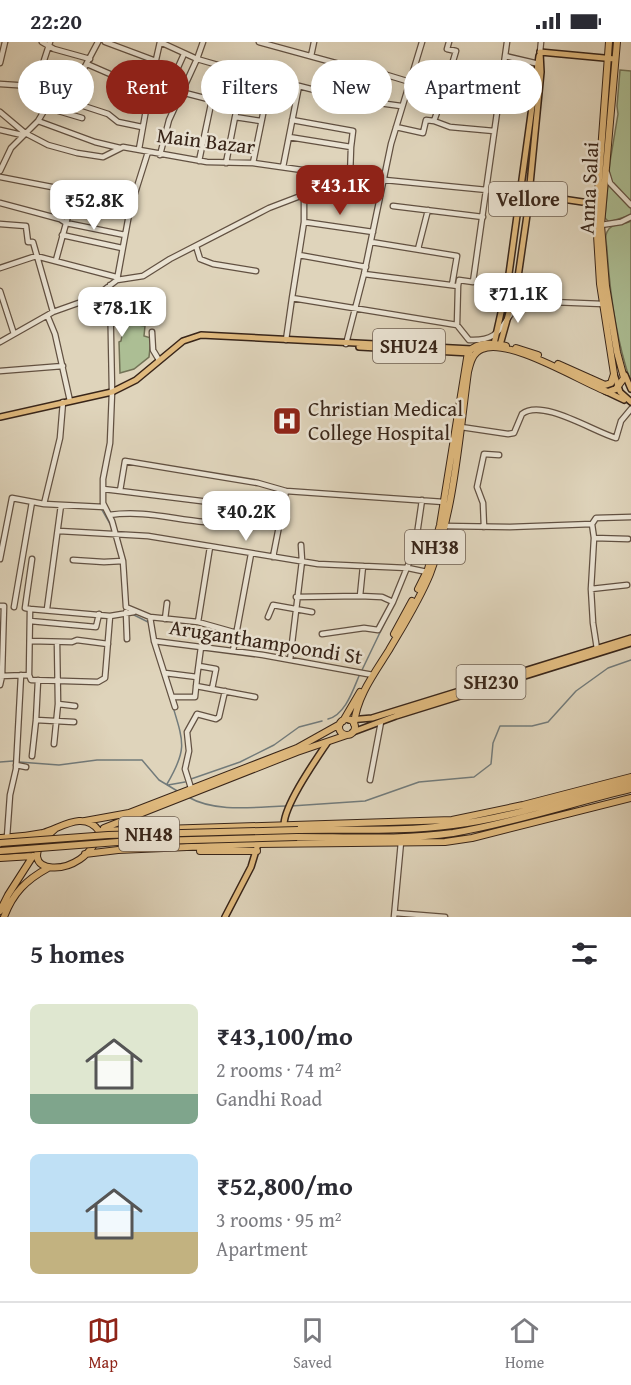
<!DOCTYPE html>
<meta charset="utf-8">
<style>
body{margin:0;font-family:"Gentium Book Plus",serif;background:#f7f7f7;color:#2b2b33;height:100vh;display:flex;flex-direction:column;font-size:22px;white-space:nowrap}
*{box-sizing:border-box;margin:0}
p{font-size:20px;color:#7c7c81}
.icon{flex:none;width:33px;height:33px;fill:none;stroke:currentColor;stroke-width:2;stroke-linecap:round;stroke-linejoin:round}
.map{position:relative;height:875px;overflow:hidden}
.panel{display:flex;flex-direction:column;background:#fff;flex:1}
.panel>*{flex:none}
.banner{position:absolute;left:18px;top:18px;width:596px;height:54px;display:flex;gap:12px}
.price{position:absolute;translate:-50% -51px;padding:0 14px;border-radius:12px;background:#fff;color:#222;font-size:20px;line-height:39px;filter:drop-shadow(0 2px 3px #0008)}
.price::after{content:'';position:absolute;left:50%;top:36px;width:18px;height:14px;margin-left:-9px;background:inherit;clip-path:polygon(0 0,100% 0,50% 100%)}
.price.active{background:#8f2418;color:#fff}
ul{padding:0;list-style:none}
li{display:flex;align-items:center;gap:18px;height:150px;padding:0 30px}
li span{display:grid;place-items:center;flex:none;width:168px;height:120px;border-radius:9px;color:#555}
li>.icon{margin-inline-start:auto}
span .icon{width:72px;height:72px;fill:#fffc;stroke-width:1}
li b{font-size:26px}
h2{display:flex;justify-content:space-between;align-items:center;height:72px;padding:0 30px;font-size:26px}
.tag{padding:0 21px;border-radius:27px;background:#fff;box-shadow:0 3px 15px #0003;font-size:21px;line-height:54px}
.tag.active{background:#8f2418;color:#fff}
.status{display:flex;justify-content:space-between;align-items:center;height:42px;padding:0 30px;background:#fff;direction:ltr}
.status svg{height:16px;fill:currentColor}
.tab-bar{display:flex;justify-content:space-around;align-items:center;height:84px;border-top:2px solid #e1e1e2;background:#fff;font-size:16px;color:#7c7c81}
.tab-bar a{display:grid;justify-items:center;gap:3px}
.tab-bar .active{color:#8f2418}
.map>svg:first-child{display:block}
.green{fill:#acbe94;stroke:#727256;stroke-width:1.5}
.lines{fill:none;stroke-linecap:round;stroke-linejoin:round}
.stream{stroke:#727b7b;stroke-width:1.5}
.minor-casing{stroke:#625142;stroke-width:7}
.major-casing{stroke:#382519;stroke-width:8}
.highway-casing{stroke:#382519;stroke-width:8}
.minor{stroke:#eae3d3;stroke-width:4.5}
.major{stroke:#e0ba7e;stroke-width:5}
.highway{stroke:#e0ba7e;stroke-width:6}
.highway-bridge-casing{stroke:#382519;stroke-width:8;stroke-linecap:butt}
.highway-bridge{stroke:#e0ba7e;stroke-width:6}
.labels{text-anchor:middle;stroke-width:5;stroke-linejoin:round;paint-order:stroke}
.shield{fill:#eae3d3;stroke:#6d5e51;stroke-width:1.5}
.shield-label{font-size:20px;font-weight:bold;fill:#382519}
.street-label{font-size:21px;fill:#382519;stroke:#eae3d3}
.poi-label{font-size:21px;fill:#382519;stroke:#eae3d3;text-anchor:start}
</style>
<div class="status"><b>22:20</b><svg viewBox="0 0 49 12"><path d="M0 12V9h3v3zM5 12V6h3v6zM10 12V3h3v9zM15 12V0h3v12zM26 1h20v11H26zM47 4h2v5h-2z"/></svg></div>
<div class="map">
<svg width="631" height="875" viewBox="0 0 631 875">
<rect width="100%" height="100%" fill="#dfd4bb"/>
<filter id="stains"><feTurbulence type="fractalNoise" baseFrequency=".00333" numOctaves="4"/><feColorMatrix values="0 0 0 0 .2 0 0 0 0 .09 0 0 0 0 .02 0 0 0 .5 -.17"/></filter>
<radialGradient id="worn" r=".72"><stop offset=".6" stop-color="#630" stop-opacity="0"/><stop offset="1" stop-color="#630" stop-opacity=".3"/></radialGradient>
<path class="green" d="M620,28L631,29V173L609,180L605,176L610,120L618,72L617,64Z
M631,179V341C616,298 610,253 607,208C607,202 604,195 607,190C611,180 623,184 631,179Z
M124,281L145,284L144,294L151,296L149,315L134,327L120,331L119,300L121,299Z"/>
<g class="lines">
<path class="stream" d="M102,468L110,482
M132,572L148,580
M152,600L159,621
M362,628L385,580
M328,677C345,673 353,648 359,634
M0,720L13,719
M19,720L59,723L97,718H142L159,738L179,750
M191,737L240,720L274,703L299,685L322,679
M167,742C187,708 184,701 173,665
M168,743L185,740
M188,755C216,771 255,765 286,764
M291,764L365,759L419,740L474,735L491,722L493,701L500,684H532L548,680L576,649L608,626L631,618"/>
<g class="minor-casing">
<path id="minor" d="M42,0L54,7L90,17
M105,0L156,19
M203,0L197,17L270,38L253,121
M259,0L361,28L387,33L410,40
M449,0L447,7L456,9L442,56L498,67
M540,10L541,0
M311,14L314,0
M505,14L539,22
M0,21L5,0
M87,22L149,49
M43,24L71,33L78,39
M270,38L299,44
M0,42L31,44L53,54L108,72L118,80L142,85
M215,44L241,50L235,75
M35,46L50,0
M181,50L212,58
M241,50L244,30
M166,52L184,12
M66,58L72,49L98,0
M45,65L82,76
M0,70L25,91L48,103L77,111L103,115L123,105L207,120L253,121L344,134L529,152
M292,78L353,89L351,105
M38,79L95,100L120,106
M434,79L450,85L494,89
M396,85L423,91L426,78L434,79L442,56
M0,88L22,93
M139,107L151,40L160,0
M160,113L169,78L197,17L160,0
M199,119L219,24
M226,121L235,75L261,79
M283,125L299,44L350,57L401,64
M0,129L11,106L38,79L53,54
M607,131L610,141L631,163
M0,135L57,146L72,155L128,174
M0,161L60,177L66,181L125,193
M393,164L483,175
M304,180L373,190
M0,182L26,184L28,200H33L53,270
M601,183L621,180L631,175
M62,193L122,206
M371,200L457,214L452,243
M196,204L200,217L213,222L256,229
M418,207L428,168
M299,213L366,225
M56,218L73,156
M0,226L36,214L116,235
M364,232L458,244L459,238L473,240L507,0
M117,238L130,167L148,110
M110,243L112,350L110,401L103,437V461L112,479L123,519L126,565L150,575L154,599L175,665
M0,249L14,292
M292,256L304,180V153
M48,275L55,292L70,359
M457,283L469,298C508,300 499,274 526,259L603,262
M152,290L153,308L159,318
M286,298L292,256L457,283L458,244
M0,300L53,270L84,259L104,248L117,238L143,234L170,217L269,166L350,135L351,105L289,95
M346,302L364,232L391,102L422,0
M0,329L63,324
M461,385L508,392L514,391L522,372C542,356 594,390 616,396L621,379L631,367
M103,447L120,449L125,419L258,441L286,449L444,460
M120,449L282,469L286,449
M44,462L104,465
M109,473C144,468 171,477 205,480C230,483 254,479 279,483
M445,484L510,485L592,482
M484,485L483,461L477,445L484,412L499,413
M59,489L148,494L318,522L408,526L427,530
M594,496L628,497
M273,515L282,469
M0,517L12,456L44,462L60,396L63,360
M73,518L104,520L123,519
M363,524L360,554L382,555L393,560
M591,547L627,543
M296,555L360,554
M0,564H4L2,634L0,643
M14,565L32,460
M30,567L25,566L32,517
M47,567L61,463
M126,570L127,597
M150,575L198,580L210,505
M268,575L273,563L312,570
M165,577L167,561
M30,579L96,585L99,572
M198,580L237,591
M322,592L364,586L378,588L393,560L415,506L422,458
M30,599L72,600L77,598L108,602
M154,599L263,613L373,633
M597,607L593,581L591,547L594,496L592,482L596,476L631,475
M233,609L251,512
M290,618L302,519L301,503
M199,624L216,627L212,647
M165,631L197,635L201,605
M29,633L30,567L110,574L134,570
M0,634L29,633L31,638L98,640L105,636L110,574
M196,644L255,655
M172,655H195L197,635
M58,662L75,664
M36,678L74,680
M54,702L58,662L57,600
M32,714L36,678L38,638
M16,723L26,725
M370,738L381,680
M191,746L185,727L189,709L187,690L197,672L216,677L219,675L225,649
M7,795L10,753L16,727L21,633
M395,871L445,875
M394,875L401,800"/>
</g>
<g class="major-casing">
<path id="major" d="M540,10L615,17
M529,152L596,162
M494,302L508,239L539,14
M500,303L517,242L527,173L541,30L540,10
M359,305L470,311
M614,332L620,350L631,360
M625,333L631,347
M605,349L624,358
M0,375L112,350L136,338L183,299L201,293L472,307
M349,678L372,676L631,596
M353,690L396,674L631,601
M284,782C285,762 315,719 327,701
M225,875L251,825L258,802"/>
</g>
<g class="highway-casing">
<path id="highway" d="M516,306L538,313
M558,322L605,343L611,341L614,332L600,242L596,177L609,0
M418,547L428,527L440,483L468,310C479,299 492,301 506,304
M394,592L412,559
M339 685a8 8 0 1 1 16 0a8 8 0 1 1-16 0Z
M343,679L360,650
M354,682C357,654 374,632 389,608C403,584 419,559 430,532C454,470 459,396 468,330C470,322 472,311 482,307C509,295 581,340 608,350L616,347L624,336L617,310L606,244L601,183L617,0
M85,779L129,771L297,706L340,682
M104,786L297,710L347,693
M298,788C349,787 402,790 453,783C513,775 572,755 631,741
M99,789L452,778L523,763L631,735
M297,795C348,795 403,798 453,791C513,781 572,761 631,747
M0,796C14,795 29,794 43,791C61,786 84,768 99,789C88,841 0,835 55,787
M200,809H257
M85,812L118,808L258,802L445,800L472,796L631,756
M0,816L33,814
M0,869L8,853L33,814
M4,875C13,851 26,838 48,826"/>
</g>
<use href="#minor" class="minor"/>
<use href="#major" class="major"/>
<use href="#highway" class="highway"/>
<g class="highway-bridge-casing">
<path id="highway-bridge" d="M0,801L108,793L298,788
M0,809L118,800L297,795"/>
</g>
<use href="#highway-bridge" class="highway-bridge"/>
</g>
<defs>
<g id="hospital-square" transform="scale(1.5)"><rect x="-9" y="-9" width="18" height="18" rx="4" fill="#8f2418" stroke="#eae3d3"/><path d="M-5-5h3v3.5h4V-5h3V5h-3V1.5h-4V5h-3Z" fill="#fff"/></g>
</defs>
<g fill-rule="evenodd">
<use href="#hospital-square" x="287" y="379"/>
</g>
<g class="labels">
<g class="shield">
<rect x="489" y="140" width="78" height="34" rx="4.5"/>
<rect x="373" y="287" width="72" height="34" rx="4.5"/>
<rect x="405" y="488" width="60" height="34" rx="4.5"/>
<rect x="456.5" y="623" width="69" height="34" rx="4.5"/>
<rect x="119" y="775" width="60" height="34" rx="4.5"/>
</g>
<g class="shield-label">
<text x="528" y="164">Vellore</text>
<text x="409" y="311">SHU24</text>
<text x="435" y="512">NH38</text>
<text x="491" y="647">SH230</text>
<text x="149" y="799">NH48</text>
</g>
<g class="street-label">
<text transform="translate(206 99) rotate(7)" y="7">Main Bazar</text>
<text transform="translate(589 146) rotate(-87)" y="7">Anna Salai</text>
<text transform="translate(266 600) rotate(9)" y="7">Aruganthampoondi St</text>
</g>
<g class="poi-label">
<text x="308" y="374">Christian Medical<tspan x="308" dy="24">College Hospital</tspan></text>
</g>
</g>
<rect width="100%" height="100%" filter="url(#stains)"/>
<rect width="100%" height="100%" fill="url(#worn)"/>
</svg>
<b class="price active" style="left:340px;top:174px">₹43.1K</b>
<b class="price" style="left:94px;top:189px">₹52.8K</b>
<b class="price" style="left:518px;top:282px">₹71.1K</b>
<b class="price" style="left:122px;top:296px">₹78.1K</b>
<b class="price" style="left:246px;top:500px">₹40.2K</b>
<div class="banner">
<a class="tag">Buy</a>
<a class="tag active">Rent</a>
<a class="tag">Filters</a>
<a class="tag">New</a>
<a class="tag">Apartment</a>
</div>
</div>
<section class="panel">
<h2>5 homes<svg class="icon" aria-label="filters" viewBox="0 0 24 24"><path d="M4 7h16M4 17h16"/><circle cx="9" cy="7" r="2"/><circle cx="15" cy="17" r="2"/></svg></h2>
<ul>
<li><span style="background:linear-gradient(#dfe7d0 75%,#7fa58c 0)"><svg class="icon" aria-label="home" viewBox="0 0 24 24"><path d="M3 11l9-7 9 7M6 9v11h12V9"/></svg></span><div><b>₹43,100/mo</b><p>2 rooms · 74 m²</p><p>Gandhi Road</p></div></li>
<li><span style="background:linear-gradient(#bfe0f5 65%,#c2b280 0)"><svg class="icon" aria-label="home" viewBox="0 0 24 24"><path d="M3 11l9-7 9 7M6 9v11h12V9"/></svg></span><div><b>₹52,800/mo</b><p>3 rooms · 95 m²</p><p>Apartment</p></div></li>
</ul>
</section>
<nav class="tab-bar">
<a class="active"><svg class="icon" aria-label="map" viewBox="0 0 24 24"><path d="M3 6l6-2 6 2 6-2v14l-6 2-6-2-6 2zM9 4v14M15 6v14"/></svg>Map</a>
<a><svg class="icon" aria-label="saved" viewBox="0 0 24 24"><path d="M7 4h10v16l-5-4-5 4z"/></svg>Saved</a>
<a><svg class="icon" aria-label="home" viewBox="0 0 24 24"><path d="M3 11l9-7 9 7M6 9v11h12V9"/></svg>Home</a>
</nav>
